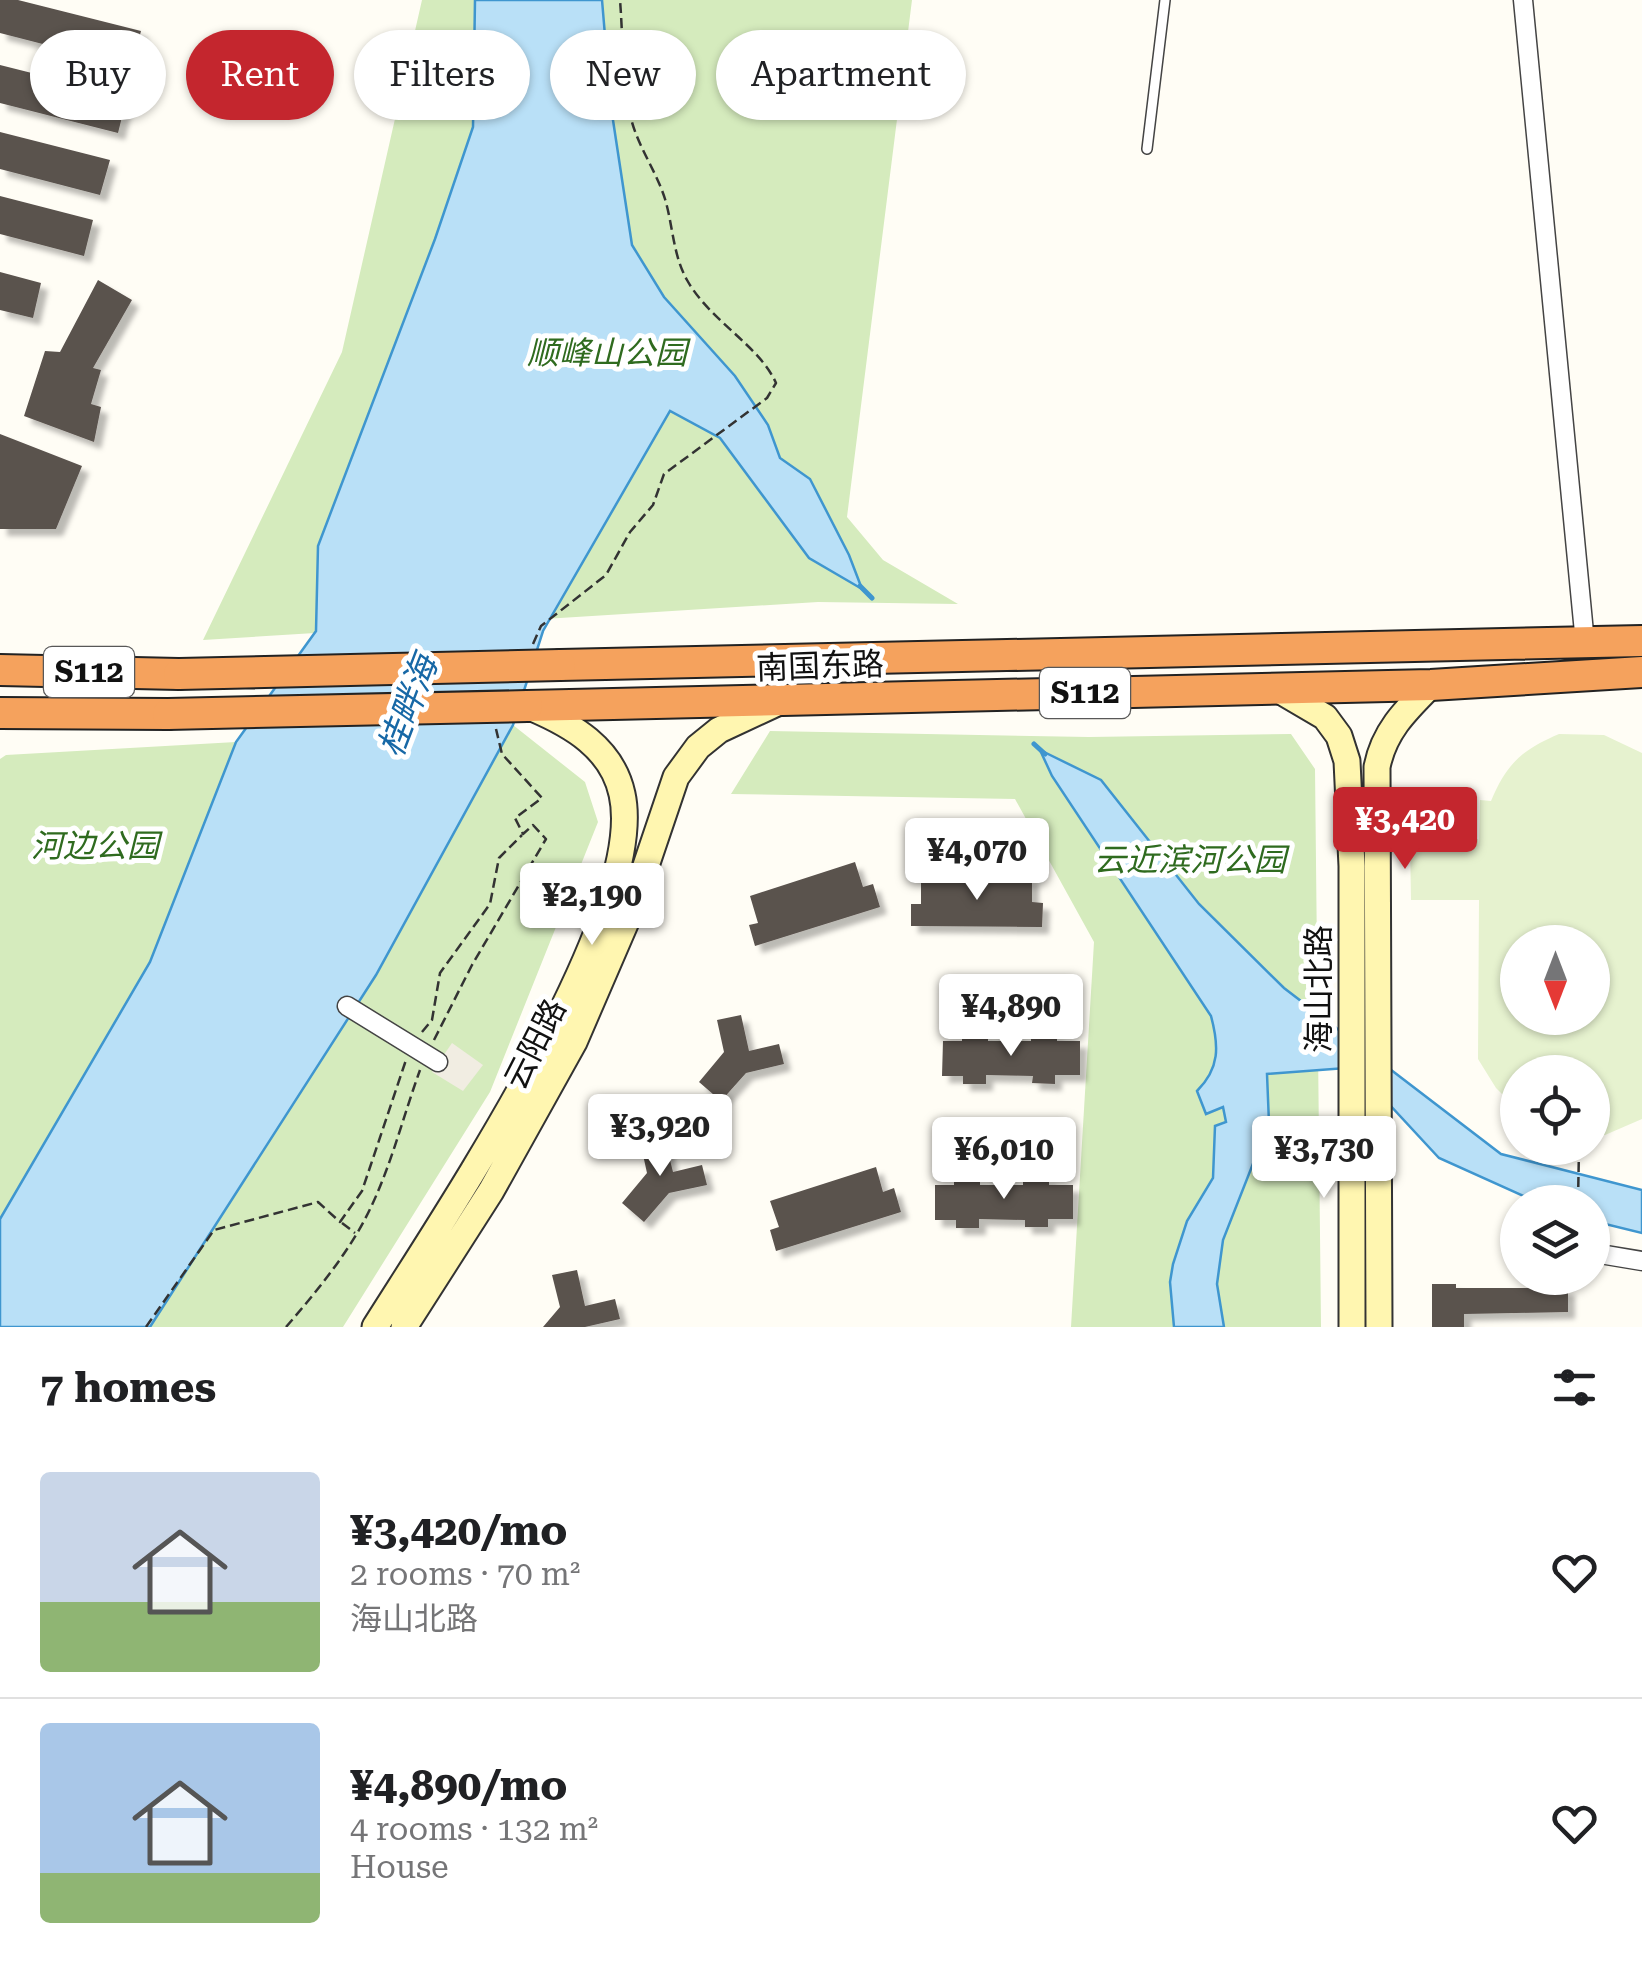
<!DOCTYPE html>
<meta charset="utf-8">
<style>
body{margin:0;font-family:"Roboto Serif","Noto Sans SC",serif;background:#f2f2f2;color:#202124;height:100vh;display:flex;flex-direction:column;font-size:38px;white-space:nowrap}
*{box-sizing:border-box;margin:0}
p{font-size:32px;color:#757577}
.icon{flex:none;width:55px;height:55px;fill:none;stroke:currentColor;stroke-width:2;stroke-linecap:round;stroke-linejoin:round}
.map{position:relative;height:1327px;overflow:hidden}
.side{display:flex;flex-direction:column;background:#fff;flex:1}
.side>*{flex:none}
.guide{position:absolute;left:30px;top:30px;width:1000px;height:90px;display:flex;gap:20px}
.needle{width:65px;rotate:180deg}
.tools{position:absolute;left:1500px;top:925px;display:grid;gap:20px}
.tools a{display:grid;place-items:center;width:110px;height:110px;border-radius:50%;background:#fff;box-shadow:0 2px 8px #0004;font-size:50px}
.price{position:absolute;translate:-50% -85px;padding:0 22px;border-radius:10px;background:#fff;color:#222;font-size:32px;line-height:65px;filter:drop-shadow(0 2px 5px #0008)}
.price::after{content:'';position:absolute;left:50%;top:60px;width:30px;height:22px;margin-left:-15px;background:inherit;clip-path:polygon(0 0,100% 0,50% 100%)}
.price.selected{background:#c4262e;color:#fff}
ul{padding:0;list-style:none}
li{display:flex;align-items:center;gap:30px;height:250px;padding:0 40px}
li+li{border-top:2px solid #e0e0e0}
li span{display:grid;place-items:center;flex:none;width:280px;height:200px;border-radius:10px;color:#555}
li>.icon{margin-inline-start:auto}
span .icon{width:120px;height:120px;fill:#fffc;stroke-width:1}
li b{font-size:42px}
h2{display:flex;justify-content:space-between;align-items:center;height:120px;padding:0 40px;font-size:42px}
.chip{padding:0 35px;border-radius:45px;background:#fff;box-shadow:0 2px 8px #0004;font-size:35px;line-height:90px}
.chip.selected{background:#c4262e;color:#fff}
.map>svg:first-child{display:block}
.green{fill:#d5ebbd}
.pitch{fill:#e6f2cf;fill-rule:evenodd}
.plaza{fill:#f1ede2}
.water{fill:#b9e0f7;stroke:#3f96cf;stroke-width:2.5}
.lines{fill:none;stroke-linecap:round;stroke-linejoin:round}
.stream{stroke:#3f96cf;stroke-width:5}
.building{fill:#5a524d;filter:url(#shadow)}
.lane-casing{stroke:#444;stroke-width:12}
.street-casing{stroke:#444;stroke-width:21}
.secondary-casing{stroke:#333;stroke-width:29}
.highway-casing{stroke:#222;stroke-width:34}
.path{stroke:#333;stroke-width:2.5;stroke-dasharray:10 5;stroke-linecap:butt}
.lane{stroke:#fff;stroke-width:9}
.street{stroke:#fff;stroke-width:18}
.secondary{stroke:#fff6b0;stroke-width:25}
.highway{stroke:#f5a25d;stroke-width:30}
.highway-bridge-casing{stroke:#222;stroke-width:34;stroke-linecap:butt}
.highway-bridge{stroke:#f5a25d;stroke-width:30}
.labels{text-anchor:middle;stroke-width:10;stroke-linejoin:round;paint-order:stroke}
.shield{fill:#fff;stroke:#585858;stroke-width:2.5}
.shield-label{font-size:30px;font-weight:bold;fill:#111}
.park-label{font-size:32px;font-style:italic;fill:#2f6b1f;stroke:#fff}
.street-label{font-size:32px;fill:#111;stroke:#fff}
.water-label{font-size:35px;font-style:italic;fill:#1768a6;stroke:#fff}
</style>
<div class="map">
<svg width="1642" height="1327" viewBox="0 0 1642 1327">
<defs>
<filter id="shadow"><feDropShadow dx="7" dy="7" stdDeviation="2.5" flood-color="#0004"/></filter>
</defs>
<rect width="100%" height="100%" fill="#fffdf5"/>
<path class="green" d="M422,0H912L847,517L883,560L958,604L818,602L203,640L342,352Z
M513,725L585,782L598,822L490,1092L343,1327H142L375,975Z
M770,731L1089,737L1291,734L1315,769L1321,1327H1071L1094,942L1015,799L731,794Z
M236,742L150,962L0,1219V759L6,755Z"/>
<path class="pitch" d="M1559,734L1604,735L1642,753V1119L1605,1135H1593L1592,1072H1518L1517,1109L1496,1088L1478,1059L1479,900H1411L1410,840L1478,839L1479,845L1480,800L1491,801C1507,763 1522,750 1559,734ZM1592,942V1018H1518V942Z"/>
<path class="plaza" d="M452,1043L483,1065L463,1091L432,1072Z"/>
<path class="water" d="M475,0H602L611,107L632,245L664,297L735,376L768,425L780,458L810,479L849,555L862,589L809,558L720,438L670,411L543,631L513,725L376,975L150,1327H0V1219L150,962L236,742L316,631L318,546L435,239L473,127Z
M1040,750L1101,780L1199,904L1284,988L1501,1154L1642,1190V1233L1593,1221L1592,1202H1537L1439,1158L1374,1088L1346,1068L1267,1074L1269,1123L1223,1240L1217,1284L1224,1327H1174L1170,1282L1173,1264L1187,1221L1213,1178L1215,1126L1226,1122L1223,1107L1206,1114L1197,1091C1220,1068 1219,1046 1211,1016L1052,776Z"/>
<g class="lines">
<path class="stream" d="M860,586L872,598
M1034,744L1045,754"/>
</g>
<path class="building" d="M0,0H18L141,31L132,67L0,33Z
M0,65L127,97L118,133L0,103Z
M0,132L110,160L100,195L0,169Z
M0,196L93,220L84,256L0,234Z
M0,272L41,283L33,318L0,310Z
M98,280L132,300L93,368L101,370L91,404L101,407L94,442L24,416L45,351L60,352Z
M0,434L82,466L56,529H0Z
M855,862L863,887L873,884L880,907L755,946L749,925L758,923L750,896Z
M921,876L1032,877V902L1043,903L1042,927L911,926V904H921Z
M741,1015L749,1051L779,1044L784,1064L746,1073L721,1101L699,1082L724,1052L717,1020Z
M1031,1034L1057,1035V1041H1080V1075H1055V1084L1032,1083L1033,1076L986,1075V1084H963V1076H942L943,1041H962V1035H988V1041H1031Z
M664,1136L673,1172L702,1165L707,1185L669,1193L644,1222L622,1203L647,1173L640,1141Z
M876,1167L883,1192L894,1188L901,1212L776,1251L770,1230L779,1227L770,1201Z
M1023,1178H1049V1185H1073V1219H1048V1227H1025V1220L979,1219V1228H956V1220H935V1185H954V1179H980V1185H1023Z
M577,1270L585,1306L615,1299L620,1319L585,1327H543L560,1307L552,1275Z
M1432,1284H1456V1288H1568V1312L1464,1314V1327H1432Z"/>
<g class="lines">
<g class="lane-casing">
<path id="lane" d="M1147,149L1165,0"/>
</g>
<g class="street-casing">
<path id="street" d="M1523,0L1585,643
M347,1006L438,1062
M1594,1253L1642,1261"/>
</g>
<g class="secondary-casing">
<path id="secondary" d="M1274,687L1325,717L1339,736L1347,761L1352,866V1327
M375,1327C442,1220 649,914 622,794C612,748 572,725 532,708
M404,1327L491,1191L574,1042L631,910L676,777L698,747L719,730L777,703
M1379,1327L1377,767C1384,731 1406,710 1431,685"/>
</g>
<g class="highway-casing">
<path id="highway" d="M560,665L1642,641
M0,670L179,674
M527,706L1431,685L1642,672
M0,713L168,714"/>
</g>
<path class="path" d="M533,644L541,626L606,575L630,532L653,505L664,474L767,398L776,383C759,345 710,321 687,280C673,255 673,226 665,199C656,170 636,144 630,114C622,78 623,37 620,0
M422,1032L432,1020L440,973L490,904L499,858L522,835
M434,1040L472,965L546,839L533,825L523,834L515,818L542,798L502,754L496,729
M1578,1202L1579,1148
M342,1223L355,1233
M1578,1278V1282
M146,1327L214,1230L318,1202L340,1222L362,1191L406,1060
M286,1327C311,1298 336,1268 356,1235C387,1184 400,1125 420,1070"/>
<use href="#lane" class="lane"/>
<use href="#street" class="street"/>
<use href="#secondary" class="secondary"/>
<use href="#highway" class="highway"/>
<g class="highway-bridge-casing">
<path id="highway-bridge" d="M179,674L560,665
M168,714L527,706"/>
</g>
<use href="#highway-bridge" class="highway-bridge"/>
</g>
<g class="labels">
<g class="shield">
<rect x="44" y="647" width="90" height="50" rx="8"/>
<rect x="1040" y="668" width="90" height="50" rx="8"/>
</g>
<g class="shield-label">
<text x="89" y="682">S112</text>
<text x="1085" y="703">S112</text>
</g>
<g class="park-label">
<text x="607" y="364">顺峰山公园</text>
<text x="95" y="857">河边公园</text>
<text x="1190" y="871">云近滨河公园</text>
</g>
<g class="street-label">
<text transform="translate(820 666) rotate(-2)" y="11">南国东路</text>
<text transform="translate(1319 989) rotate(-90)" y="11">海山北路</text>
<text transform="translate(535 1044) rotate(-63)" y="11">云阳路</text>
</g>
<g class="water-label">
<text transform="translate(408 706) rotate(-69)" y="12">桂畔海</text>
</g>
</g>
</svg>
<div class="tools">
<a><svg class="needle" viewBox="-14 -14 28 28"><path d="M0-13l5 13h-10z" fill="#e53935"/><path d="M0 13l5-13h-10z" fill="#757577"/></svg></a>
<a><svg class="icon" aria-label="locate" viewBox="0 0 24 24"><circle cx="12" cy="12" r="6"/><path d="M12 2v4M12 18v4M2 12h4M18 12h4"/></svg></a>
<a><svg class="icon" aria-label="layers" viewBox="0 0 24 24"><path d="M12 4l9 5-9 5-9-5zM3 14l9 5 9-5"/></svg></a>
</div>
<b class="price selected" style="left:1405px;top:872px">¥3,420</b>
<b class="price" style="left:977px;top:903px">¥4,070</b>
<b class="price" style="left:592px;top:948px">¥2,190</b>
<b class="price" style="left:1011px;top:1059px">¥4,890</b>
<b class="price" style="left:660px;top:1179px">¥3,920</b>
<b class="price" style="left:1324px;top:1201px">¥3,730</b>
<b class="price" style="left:1004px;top:1202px">¥6,010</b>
<div class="guide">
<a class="chip">Buy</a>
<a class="chip selected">Rent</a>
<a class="chip">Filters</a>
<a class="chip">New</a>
<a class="chip">Apartment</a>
</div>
</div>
<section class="side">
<h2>7 homes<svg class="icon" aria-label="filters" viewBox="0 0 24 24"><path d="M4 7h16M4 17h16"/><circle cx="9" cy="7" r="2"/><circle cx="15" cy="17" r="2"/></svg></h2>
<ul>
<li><span style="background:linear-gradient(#c9d6e8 65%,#8fb573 0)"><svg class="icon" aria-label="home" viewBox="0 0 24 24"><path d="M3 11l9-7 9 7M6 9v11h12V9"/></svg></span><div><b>¥3,420/mo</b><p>2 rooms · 70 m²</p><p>海山北路</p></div><svg class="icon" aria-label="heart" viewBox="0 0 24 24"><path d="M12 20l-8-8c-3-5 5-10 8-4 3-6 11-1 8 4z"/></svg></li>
<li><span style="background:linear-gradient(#a9c7e8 75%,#8fb573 0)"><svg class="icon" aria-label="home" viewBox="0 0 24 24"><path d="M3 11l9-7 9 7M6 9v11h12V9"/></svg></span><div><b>¥4,890/mo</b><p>4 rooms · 132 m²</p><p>House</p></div><svg class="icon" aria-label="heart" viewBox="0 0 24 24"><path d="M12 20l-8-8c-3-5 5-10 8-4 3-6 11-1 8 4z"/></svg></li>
</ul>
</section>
